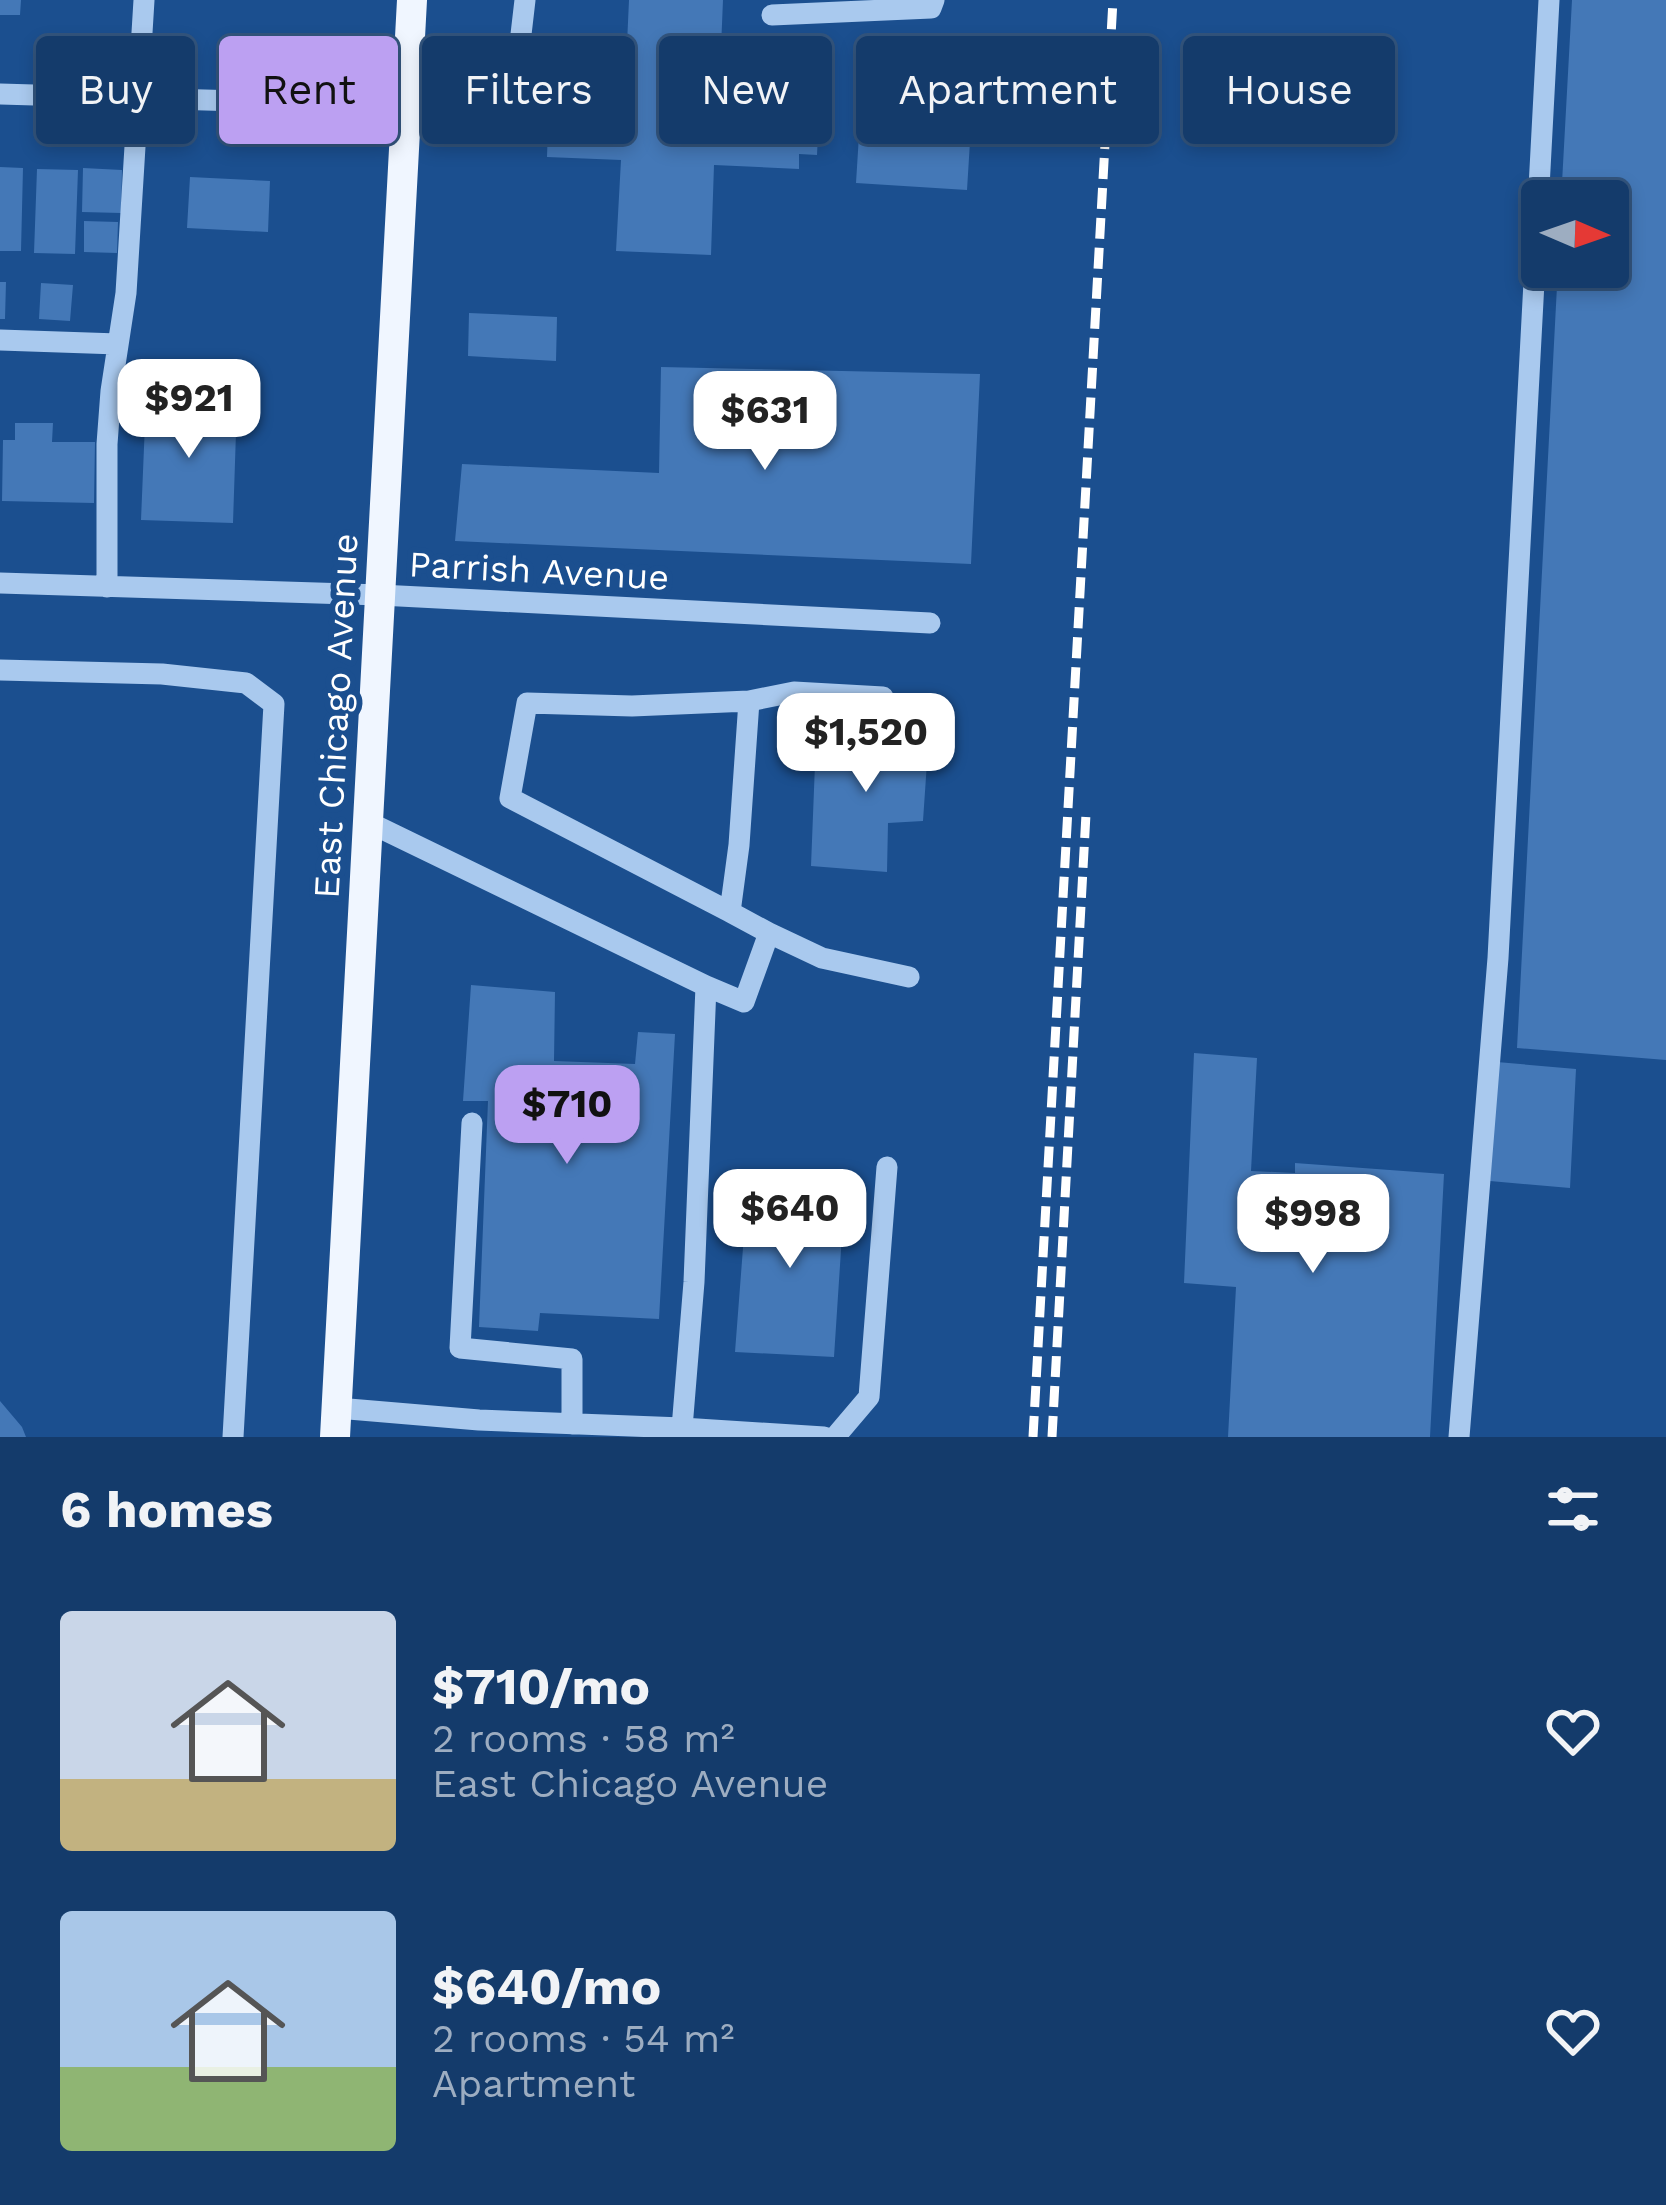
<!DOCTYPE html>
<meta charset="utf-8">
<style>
body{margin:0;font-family:"Work Sans",sans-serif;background:#214673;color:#f1f3f6;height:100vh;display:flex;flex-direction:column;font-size:45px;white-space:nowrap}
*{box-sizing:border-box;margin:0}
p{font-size:39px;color:#9dadc1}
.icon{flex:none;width:66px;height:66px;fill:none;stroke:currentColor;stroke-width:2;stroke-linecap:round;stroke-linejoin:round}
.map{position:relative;height:1437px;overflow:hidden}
.sheet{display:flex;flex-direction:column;background:#143b6b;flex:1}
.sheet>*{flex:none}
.guide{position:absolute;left:36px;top:36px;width:1596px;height:108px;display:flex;gap:24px}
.needle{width:78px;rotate:92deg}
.tools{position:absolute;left:1521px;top:180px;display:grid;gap:24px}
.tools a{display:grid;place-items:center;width:108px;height:108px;border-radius:12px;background:#143b6b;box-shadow:0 6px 18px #0003,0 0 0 3px #33557e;font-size:60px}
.price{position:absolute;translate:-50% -102px;padding:0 27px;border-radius:24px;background:#fff;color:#222;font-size:39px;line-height:78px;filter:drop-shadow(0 3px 6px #0008)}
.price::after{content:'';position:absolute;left:50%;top:72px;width:36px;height:27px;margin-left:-18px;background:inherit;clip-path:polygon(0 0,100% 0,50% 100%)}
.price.on{background:#bca0f2;color:#111}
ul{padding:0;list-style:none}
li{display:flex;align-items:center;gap:36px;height:300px;padding:0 60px}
li span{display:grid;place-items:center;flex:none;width:336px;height:240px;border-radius:12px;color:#555}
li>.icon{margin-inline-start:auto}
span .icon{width:144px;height:144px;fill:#fffc;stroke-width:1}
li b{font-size:51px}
h2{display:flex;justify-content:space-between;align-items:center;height:144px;padding:0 60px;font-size:51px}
.pill{padding:0 42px;border-radius:12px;background:#143b6b;box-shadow:0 6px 18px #0003,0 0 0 3px #33557e;font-size:42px;line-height:108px}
.pill.on{background:#bca0f2;color:#111}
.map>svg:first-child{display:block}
.building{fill:#4478b7}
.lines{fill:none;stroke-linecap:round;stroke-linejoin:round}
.minor{stroke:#a9c9ee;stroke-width:21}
.major{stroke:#f0f6ff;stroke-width:30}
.rail{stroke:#fff;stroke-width:9;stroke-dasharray:21 9;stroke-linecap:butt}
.labels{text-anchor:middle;stroke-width:12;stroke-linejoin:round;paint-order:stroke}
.street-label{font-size:36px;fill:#fff;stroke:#1b4f8f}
</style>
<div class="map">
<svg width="1666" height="1437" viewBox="0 0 1666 1437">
<rect width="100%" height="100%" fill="#1b4f8f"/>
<path class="building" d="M0,0H21L20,15H0Z
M629,0H723L720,72L801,76V92L820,93L817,155L799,154V169L714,165L711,255L616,251L621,160L547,157L550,63L626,66Z
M1572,0H1666V1060L1517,1048L1558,267H1608V201H1561Z
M865,39L976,45L967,190L856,183Z
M0,167L23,168L21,251H0Z
M83,168L122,170L121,213L82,212Z
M37,169L78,170L75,254L34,253Z
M190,177L270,181L268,232L187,228Z
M84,221L118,222L117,253L84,252Z
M0,282H6L5,319H0Z
M41,283L73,285L70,321L39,319Z
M469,313L557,317L556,361L468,356Z
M661,367L980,374L971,564L455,541L462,464L659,473Z
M146,399L237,402L233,523L141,520Z
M15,423H53L52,442H95L94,503L2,501L3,440H15Z
M828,726L929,733L923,821L888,823L887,872L811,866L815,764L825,765Z
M471,985L555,992L554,1061L635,1064L638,1032L675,1034L659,1319L540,1313L538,1331L479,1327L488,1101H463Z
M1194,1053L1257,1058L1251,1171L1295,1173V1163L1444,1174L1430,1437H1228L1236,1287L1184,1283Z
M1497,1062L1576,1069L1570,1188L1490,1181Z
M748,1183L845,1189L834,1357L735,1352Z
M0,1401L22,1427L26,1437H0Z"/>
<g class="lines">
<path class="minor" d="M772,15L931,8L934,0
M0,94L407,106H497L515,86L525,0
M0,340L118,344
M0,583L380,595L930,623
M107,587V444L111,391L126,293L144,0
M0,670L162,674L246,683L274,704L233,1437
M749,701L794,692L883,697
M769,933L822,958L909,977
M706,986L744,1002L769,933L730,912L739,845L749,701L632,706L527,703L510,798L730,912
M472,1123L460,1348L572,1359V1424
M337,1408L479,1420L682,1428L694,1282L706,986L368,822
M682,1428L824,1437
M835,1437L869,1397L887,1167
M1459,1437L1498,958L1549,0"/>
<path class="major" d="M335,1437L412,0"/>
<path class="rail" d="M1033,1437L1113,0
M1052,1437L1086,814"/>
</g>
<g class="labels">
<g class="street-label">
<text transform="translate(539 570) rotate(3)" y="13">Parrish Avenue</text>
<text transform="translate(335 716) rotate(-87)" y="13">East Chicago Avenue</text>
</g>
</g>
</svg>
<div class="tools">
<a><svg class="needle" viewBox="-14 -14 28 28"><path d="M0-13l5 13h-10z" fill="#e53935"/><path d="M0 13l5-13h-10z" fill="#9dadc1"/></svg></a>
</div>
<b class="price" style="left:189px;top:461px">$921</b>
<b class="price" style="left:765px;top:473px">$631</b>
<b class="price" style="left:866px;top:795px">$1,520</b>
<b class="price on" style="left:567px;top:1167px">$710</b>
<b class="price" style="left:790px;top:1271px">$640</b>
<b class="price" style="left:1313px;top:1276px">$998</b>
<div class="guide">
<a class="pill">Buy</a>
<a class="pill on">Rent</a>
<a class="pill">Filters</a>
<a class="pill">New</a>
<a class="pill">Apartment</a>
<a class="pill">House</a>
</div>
</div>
<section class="sheet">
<h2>6 homes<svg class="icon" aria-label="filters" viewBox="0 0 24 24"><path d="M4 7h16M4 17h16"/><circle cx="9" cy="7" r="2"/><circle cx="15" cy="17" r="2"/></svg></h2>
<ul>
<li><span style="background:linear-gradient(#c9d6e8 70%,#c2b280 0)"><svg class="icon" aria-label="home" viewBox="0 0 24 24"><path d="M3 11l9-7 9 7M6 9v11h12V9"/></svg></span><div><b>$710/mo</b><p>2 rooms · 58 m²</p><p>East Chicago Avenue</p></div><svg class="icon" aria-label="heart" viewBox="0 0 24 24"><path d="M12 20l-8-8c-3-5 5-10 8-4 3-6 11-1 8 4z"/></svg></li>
<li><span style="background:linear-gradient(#a9c7e8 65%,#8fb573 0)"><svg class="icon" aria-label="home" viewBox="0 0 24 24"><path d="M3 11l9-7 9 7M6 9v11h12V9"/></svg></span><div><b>$640/mo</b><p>2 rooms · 54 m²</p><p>Apartment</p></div><svg class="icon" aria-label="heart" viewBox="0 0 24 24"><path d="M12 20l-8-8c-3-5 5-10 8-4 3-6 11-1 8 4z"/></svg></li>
</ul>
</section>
